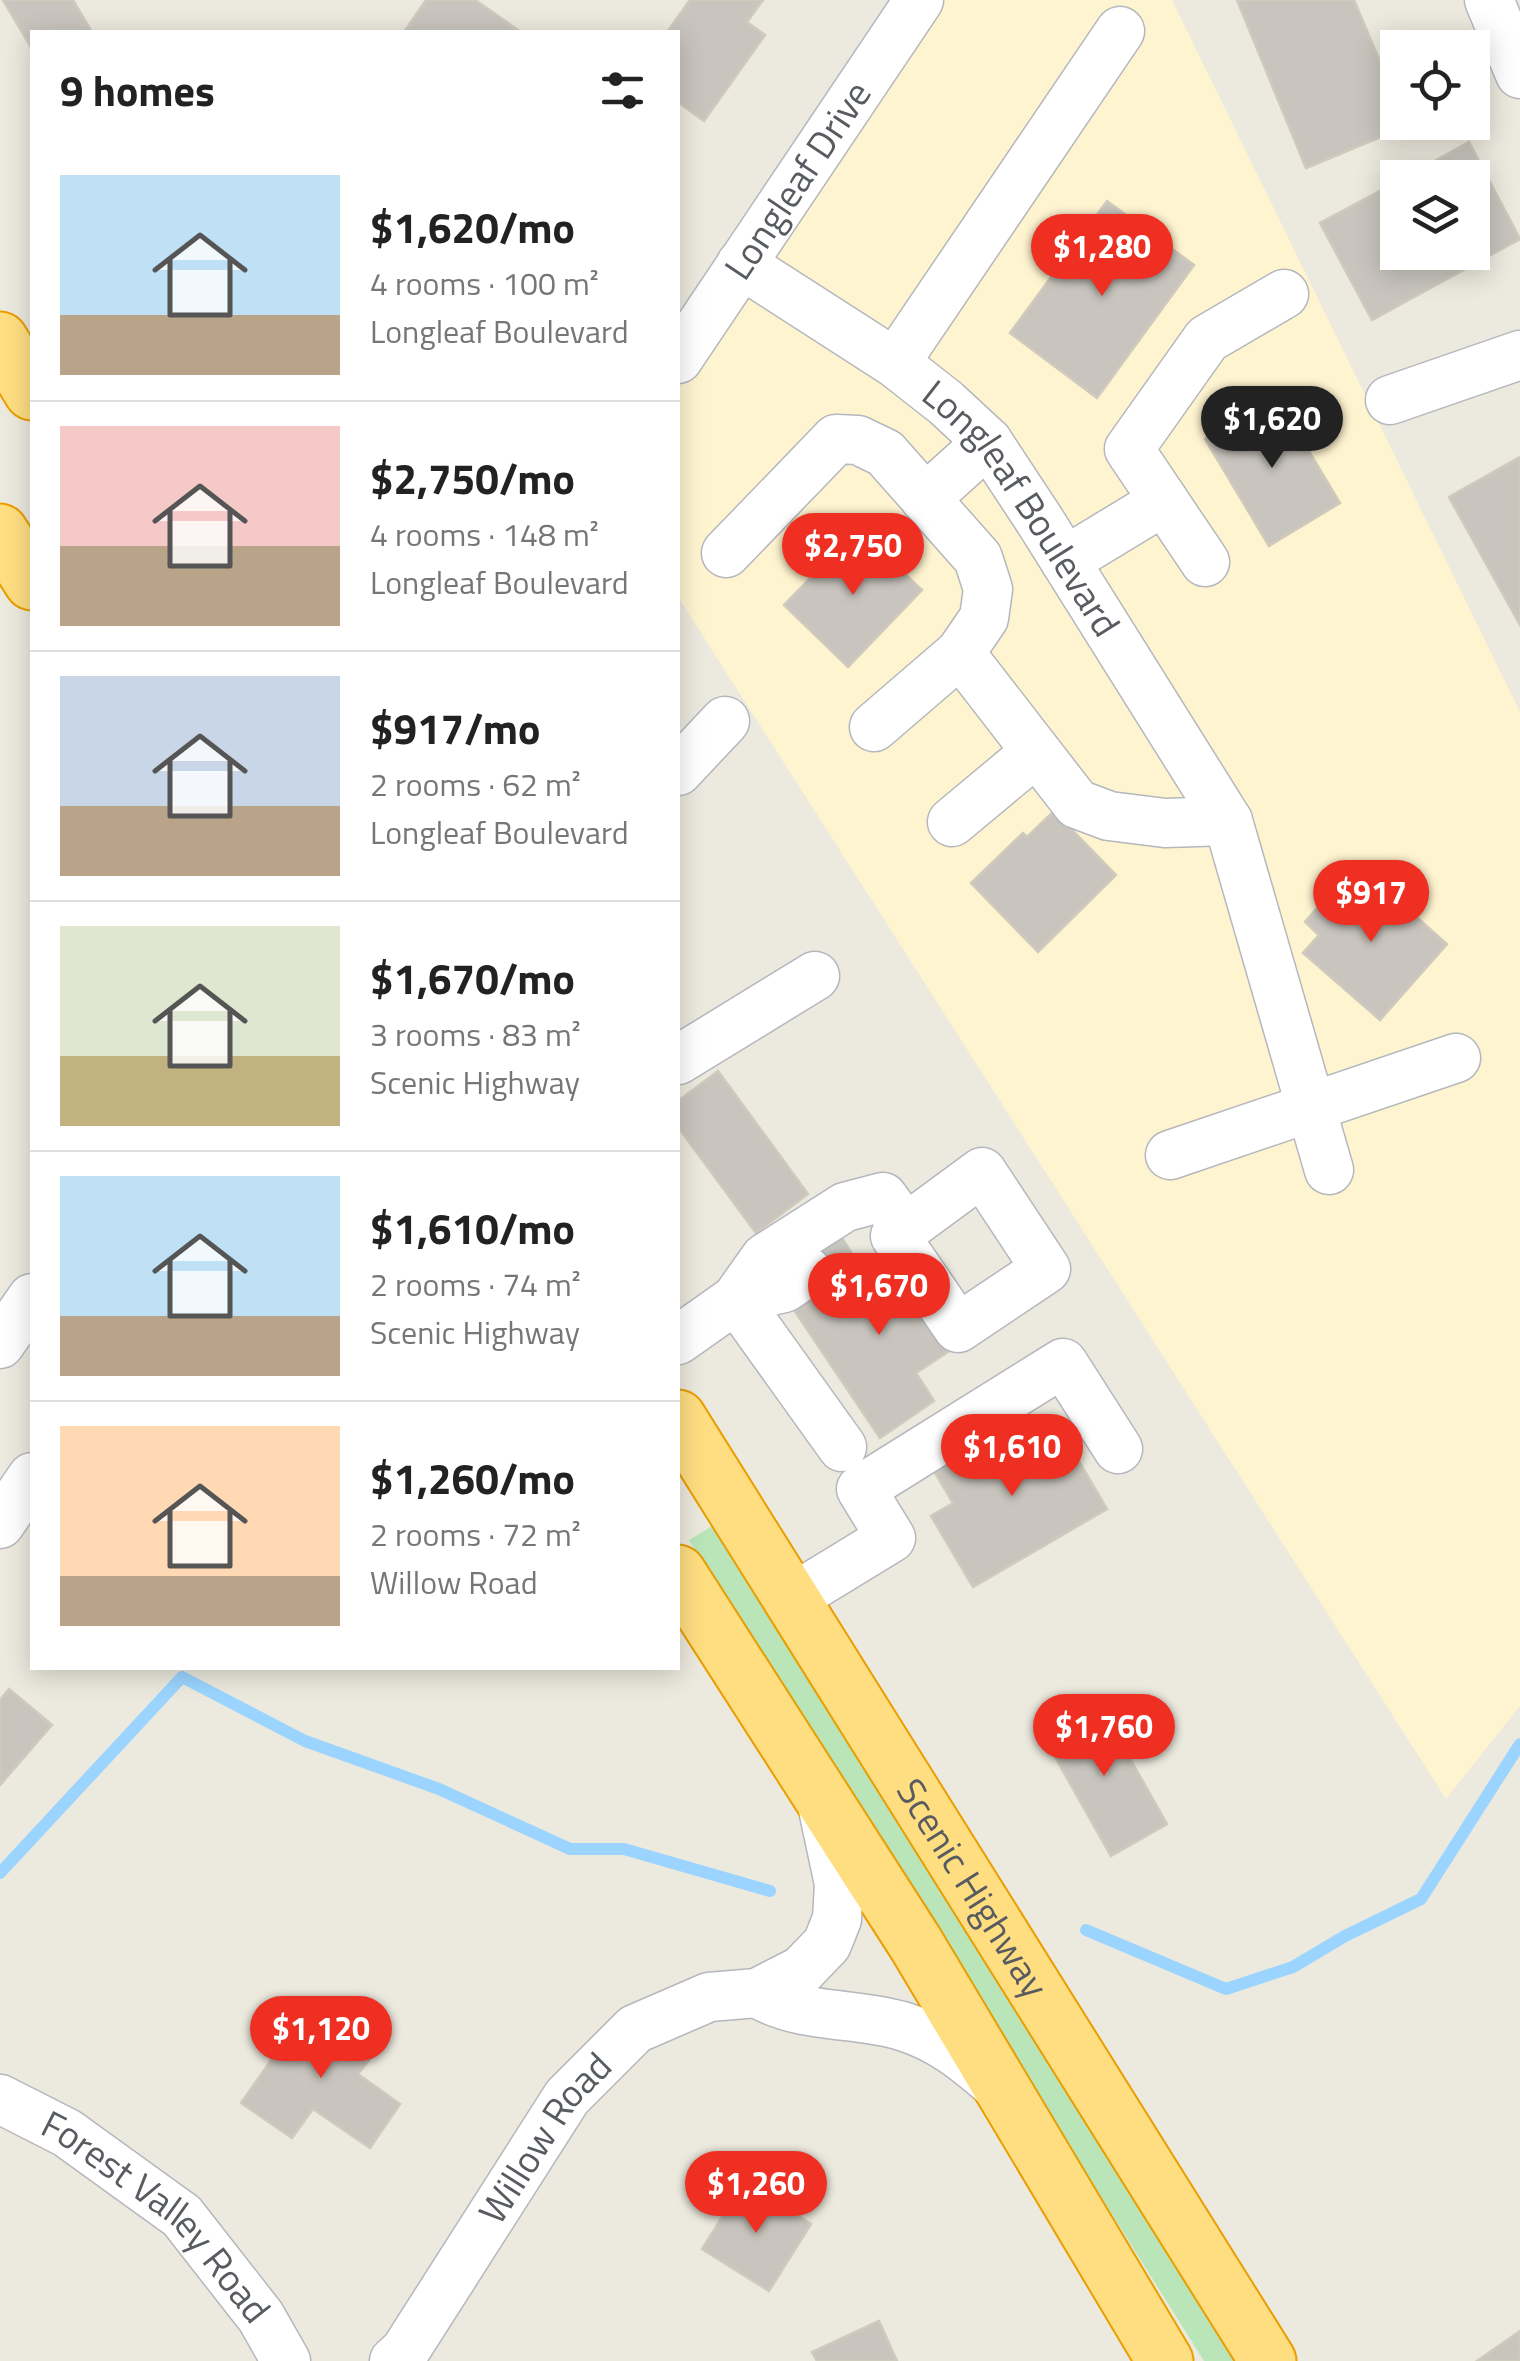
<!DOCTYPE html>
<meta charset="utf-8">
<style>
body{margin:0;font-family:"Titillium Web",sans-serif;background:#f6f6f6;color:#222;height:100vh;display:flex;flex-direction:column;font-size:38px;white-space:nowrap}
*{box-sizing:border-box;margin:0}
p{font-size:32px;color:#767676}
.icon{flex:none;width:55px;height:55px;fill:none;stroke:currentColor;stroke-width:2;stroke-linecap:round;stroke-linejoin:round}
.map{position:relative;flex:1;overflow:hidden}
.drawer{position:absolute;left:30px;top:30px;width:650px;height:1640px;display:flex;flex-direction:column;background:#fff;border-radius:0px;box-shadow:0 5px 25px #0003}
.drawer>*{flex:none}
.controls{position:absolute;left:1380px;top:30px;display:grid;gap:20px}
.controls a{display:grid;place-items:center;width:110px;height:110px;border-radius:0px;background:#fff;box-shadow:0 5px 25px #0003;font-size:50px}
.price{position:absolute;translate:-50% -85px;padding:0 22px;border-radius:35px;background:#ef2f21;color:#fff;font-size:32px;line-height:65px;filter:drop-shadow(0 2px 5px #0008)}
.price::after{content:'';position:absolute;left:50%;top:60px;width:30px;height:22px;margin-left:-15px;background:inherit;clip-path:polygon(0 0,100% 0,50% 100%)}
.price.current{background:#222;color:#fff}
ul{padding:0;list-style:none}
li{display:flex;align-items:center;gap:30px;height:250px;padding:0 30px}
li+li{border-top:2px solid #e0e0e0}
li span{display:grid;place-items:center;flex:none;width:280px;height:200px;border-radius:0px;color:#555}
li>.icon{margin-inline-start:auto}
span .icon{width:120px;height:120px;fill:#fffc;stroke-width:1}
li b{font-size:42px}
h2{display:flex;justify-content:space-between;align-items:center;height:120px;padding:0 30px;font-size:42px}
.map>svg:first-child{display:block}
.commercial{fill:#fff4d0}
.green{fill:#b9e5b9}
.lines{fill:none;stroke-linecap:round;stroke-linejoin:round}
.stream{stroke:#9bd5ff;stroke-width:12}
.building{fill:#c9c5be;stroke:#d0cabd;stroke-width:2.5}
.minor-tunnel{stroke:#c7c6bf;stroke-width:48;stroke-dasharray:48 24;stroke-linecap:butt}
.minor-casing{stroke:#b5b7bd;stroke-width:51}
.highway-casing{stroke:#ea9e00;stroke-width:59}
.minor{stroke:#fff;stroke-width:48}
.highway{stroke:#ffde82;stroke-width:55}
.labels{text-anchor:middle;stroke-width:9;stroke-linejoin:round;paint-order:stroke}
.street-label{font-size:38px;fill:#585c61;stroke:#fff}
</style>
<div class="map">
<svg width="1520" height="2361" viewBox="0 0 1520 2361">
<rect width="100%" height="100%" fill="#ece9de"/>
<path class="commercial" d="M940,0H1172L1520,712V1706L1446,1799L678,597V389Z"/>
<path class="green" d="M714,1525L1238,2361H1204L689,1540Z"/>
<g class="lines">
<path class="stream" d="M0,1873L182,1677L305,1741L439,1789L570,1849H624L770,1891
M1086,1930L1226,1989L1293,1967L1345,1936L1421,1899L1520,1744"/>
</g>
<path class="building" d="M3,0H73L92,32H32V49Z
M426,0H475L521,32H404Z
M690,0H763L747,22L765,35L704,121L678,102V32H667Z
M1237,0H1354L1398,104V122H1405L1407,126L1306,168Z
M1469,142L1520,239L1372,320L1320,223L1398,181V252H1472V178H1404Z
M1107,201L1194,265L1097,398L1010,333Z
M1276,396L1340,503L1269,546L1205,439Z
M1520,457V625L1449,497Z
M858,529L922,590L848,667L784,605Z
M1054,811L1116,875L1038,952L971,883L1023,833L1027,837Z
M1369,875L1447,944L1380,1020L1303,953L1319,935L1305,922L1338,884L1351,895Z
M718,1071L808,1194L756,1233L678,1127V1101Z
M890,1245L957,1346L916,1373L934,1401L880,1438L794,1310Z
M1028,1416L1045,1445L1063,1434L1107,1509L973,1587L931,1516L953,1503L934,1471Z
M9,1689L52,1725L0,1785V1700Z
M1098,1702L1167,1824L1111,1856L1042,1734Z
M314,1999L346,2021L339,2031L373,2055L358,2074L400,2104L370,2148L313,2109L292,2138L241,2103Z
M744,2182L811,2224L769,2291L702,2249Z
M879,2321L897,2361H817L812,2352Z
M1520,2331V2361H1477Z"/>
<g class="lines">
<path class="minor-tunnel" d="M808,1272L862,1238"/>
<g class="minor-casing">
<g id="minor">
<path d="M1489,0L1520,74"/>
<path id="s1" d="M741,264L895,363L946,403L988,442L1040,521L1228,821L1329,1170"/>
<path id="s2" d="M678,359L919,0"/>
<path d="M895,363L1120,31"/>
<path d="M1390,400L1520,355"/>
<path d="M925,499L988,442"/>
<path d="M726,553L836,439L858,440L885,453L978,558L988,589L984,618L960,653L874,727"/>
<path d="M1065,561L1164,501"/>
<path d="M1205,562L1129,449L1207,339L1284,294"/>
<path d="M960,653L1077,804L1109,816L1165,823L1228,821"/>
<path d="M678,771L725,721"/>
<path d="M952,822L1036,752"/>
<path d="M678,1060L815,976"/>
<path d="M1170,1155L1456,1058"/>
<path d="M982,1172L1046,1269L958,1328L895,1236Z"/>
<path d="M736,1299L765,1258L845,1207L883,1197L904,1226"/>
<path d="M736,1299L784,1288L808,1272"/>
<path d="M678,1340L736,1299L842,1447"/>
<path d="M0,1344L32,1298"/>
<path d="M0,1524L32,1477"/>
<path d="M791,1599L891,1538L861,1489L1063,1363L1118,1449"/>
<path d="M757,1993C800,2019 855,2012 902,2026C941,2038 966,2059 995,2084"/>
<path id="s3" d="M0,2099L67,2133L182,2216L261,2317L286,2361"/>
<path id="s4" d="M394,2361L405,2351L567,2097L635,2029L709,1997L757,1993L802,1970L827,1944L837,1919L839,1884L823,1809"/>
</g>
</g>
<g class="highway-casing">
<g id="highway">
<path d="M0,340L32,392"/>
<path d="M0,532L32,582"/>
<path id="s5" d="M678,1418L1268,2361"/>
<path d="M678,1573L916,1944L1165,2361"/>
</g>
</g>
<use href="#minor" class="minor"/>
<use href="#highway" class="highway"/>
</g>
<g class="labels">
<g class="street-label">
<text dy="13" stroke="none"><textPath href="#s2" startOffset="215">Longleaf Drive</textPath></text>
<text dy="13" stroke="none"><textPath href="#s1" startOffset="378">Longleaf Boulevard</textPath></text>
<text dy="13" stroke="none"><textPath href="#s5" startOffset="555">Scenic Highway</textPath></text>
<text dy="13" stroke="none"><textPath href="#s4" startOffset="270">Willow Road</textPath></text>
<text dy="13" stroke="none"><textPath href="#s3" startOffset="198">Forest Valley Road</textPath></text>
</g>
</g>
</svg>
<div class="controls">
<a><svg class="icon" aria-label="locate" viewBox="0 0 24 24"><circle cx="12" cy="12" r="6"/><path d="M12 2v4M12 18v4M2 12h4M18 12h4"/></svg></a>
<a><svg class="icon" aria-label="layers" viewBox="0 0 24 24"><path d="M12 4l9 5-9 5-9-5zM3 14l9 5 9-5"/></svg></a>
</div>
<b class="price" style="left:1102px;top:299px">$1,280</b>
<b class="price current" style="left:1272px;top:471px">$1,620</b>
<b class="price" style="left:853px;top:598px">$2,750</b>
<b class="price" style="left:1371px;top:945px">$917</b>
<b class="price" style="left:879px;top:1338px">$1,670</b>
<b class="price" style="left:1012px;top:1499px">$1,610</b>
<b class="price" style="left:1104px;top:1779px">$1,760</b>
<b class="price" style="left:321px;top:2081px">$1,120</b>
<b class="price" style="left:756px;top:2236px">$1,260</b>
<section class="drawer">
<h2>9 homes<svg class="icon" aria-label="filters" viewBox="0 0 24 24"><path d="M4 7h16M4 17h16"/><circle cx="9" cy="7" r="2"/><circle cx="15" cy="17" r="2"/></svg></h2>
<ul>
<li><span style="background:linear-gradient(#bfe0f5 70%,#b9a48a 0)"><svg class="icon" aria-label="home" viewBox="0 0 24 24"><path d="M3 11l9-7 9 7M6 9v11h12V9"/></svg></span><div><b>$1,620/mo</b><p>4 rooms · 100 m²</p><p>Longleaf Boulevard</p></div></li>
<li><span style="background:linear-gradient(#f6c9c9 60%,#b9a48a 0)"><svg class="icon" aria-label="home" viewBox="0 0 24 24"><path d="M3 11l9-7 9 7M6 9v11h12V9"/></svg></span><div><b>$2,750/mo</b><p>4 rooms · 148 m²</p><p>Longleaf Boulevard</p></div></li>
<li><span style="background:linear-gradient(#c9d6e8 65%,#b9a48a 0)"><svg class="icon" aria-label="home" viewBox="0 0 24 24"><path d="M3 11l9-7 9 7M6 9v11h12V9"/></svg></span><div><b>$917/mo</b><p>2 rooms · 62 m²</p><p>Longleaf Boulevard</p></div></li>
<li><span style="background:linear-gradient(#dfe7d0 65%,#c2b280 0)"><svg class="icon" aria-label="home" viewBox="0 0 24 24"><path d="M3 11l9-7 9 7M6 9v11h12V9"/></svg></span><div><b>$1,670/mo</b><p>3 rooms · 83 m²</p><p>Scenic Highway</p></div></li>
<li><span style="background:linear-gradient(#bfe0f5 70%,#b9a48a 0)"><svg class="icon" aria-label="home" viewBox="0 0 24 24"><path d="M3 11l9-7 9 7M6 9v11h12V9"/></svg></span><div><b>$1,610/mo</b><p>2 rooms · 74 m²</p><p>Scenic Highway</p></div></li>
<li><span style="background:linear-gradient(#ffd9b3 75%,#b9a48a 0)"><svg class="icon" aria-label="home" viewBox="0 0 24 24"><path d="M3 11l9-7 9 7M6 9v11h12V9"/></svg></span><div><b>$1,260/mo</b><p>2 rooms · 72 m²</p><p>Willow Road</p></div></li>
</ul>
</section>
</div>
